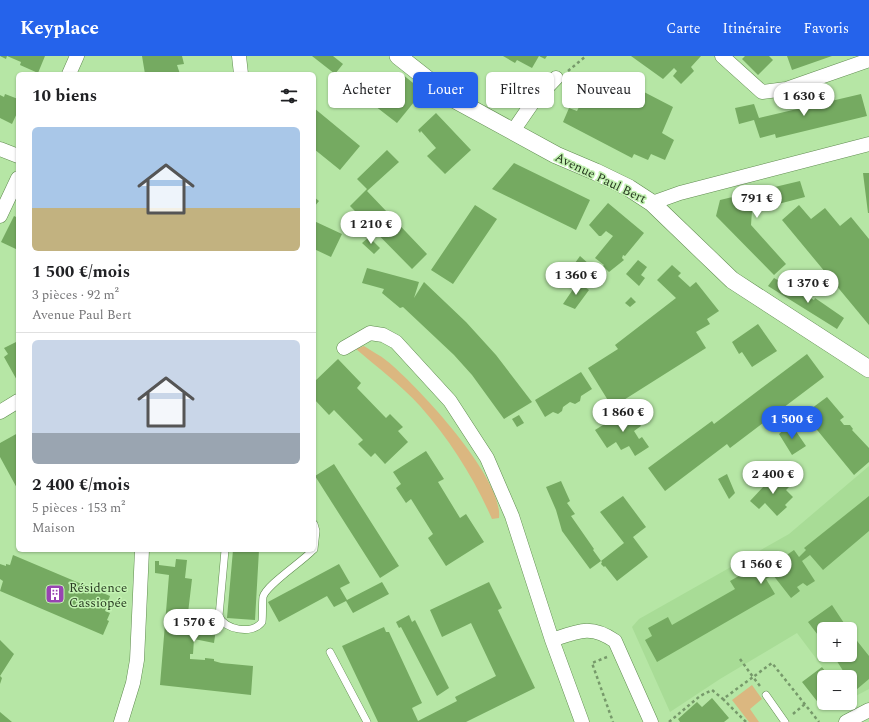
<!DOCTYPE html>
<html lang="fr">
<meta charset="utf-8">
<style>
body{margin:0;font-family:Spectral,serif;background:#f2f2f2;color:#202124;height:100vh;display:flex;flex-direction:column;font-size:15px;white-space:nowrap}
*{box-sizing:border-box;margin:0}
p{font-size:13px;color:#757577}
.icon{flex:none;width:22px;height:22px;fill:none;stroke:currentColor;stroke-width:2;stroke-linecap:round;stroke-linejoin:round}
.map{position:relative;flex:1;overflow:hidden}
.panel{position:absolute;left:16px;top:16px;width:300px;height:480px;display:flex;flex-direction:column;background:#fff;border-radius:6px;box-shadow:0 1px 3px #0004}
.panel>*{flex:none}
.banner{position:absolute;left:328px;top:16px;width:380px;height:36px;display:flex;gap:8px}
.fabs{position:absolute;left:817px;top:566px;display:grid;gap:8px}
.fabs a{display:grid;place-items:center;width:40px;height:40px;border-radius:6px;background:#fff;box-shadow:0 1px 3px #0004;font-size:20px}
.price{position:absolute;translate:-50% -34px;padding:0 9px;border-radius:14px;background:#fff;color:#222;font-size:13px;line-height:26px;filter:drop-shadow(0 1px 2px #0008)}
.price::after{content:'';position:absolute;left:50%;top:24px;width:12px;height:9px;margin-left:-6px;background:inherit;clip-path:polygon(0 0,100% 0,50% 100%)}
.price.active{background:#2563eb;color:#fff}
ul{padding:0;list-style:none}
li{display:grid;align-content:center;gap:8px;height:212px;padding:0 16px}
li+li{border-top:1px solid #e0e0e0}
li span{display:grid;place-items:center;height:124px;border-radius:6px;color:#555}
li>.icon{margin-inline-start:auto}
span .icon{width:72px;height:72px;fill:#fffc;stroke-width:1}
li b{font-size:17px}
h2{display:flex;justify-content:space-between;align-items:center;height:48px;padding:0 16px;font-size:17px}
.chip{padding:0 14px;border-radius:6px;background:#fff;box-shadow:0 1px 3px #0004;font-size:14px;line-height:36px}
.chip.active{background:#2563eb;color:#fff}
header{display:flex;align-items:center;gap:24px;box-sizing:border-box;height:56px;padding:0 20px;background:#2563eb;color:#fff}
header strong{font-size:19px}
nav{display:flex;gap:22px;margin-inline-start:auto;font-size:14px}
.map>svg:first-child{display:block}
.built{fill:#a8dc96;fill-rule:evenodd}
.green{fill:#dbb780}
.building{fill:#75aa61}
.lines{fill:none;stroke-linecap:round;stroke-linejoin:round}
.service-casing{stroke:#5f8b4f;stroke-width:8}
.minor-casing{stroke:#5f8b4f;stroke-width:15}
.tertiary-casing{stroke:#5f8b4f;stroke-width:18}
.path{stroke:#76996a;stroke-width:2.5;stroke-dasharray:3 3;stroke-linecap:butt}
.service{stroke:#fff;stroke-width:7}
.minor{stroke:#fff;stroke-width:14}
.tertiary{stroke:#fff;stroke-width:17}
.labels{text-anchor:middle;stroke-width:3;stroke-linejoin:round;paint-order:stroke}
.street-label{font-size:13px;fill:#293b22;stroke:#c3f3b2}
.poi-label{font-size:13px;fill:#293b22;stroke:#c3f3b2;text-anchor:start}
</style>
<header>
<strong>Keyplace</strong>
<nav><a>Carte</a><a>Itinéraire</a><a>Favoris</a></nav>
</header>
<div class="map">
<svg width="869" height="666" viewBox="0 0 869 666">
<rect width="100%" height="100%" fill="#b6e6a5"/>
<path class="built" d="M869,410V633L850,643V621H830L797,577L720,623L670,656L632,571L639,563L789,478ZM824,573H850V599H824Z"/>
<path class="green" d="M364,290C371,295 380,299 387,305C418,330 504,423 499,462L492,463C474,422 450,384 420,350C401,329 378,312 356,293Z
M752,629L762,643L750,653L759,666H749L732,644Z"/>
<path class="building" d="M0,0H45L38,17L20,9L21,6L7,0L6,3Z
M142,0H182L184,8L177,9L180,18H145Z
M312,0H333L343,8L335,18Z
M503,0H547L545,3L539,0L532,12L517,4L515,7Z
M631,0H701L691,11L694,15L681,28L673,20L677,15L674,12L663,23Z
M745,0H769L773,4L758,19L742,3Z
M787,0H832L792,14Z
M402,18L423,35L397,67L375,50Z
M617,22L673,51L662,77L674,84L665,104L651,98L648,104L634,98L632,102L563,66L569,52L577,55L585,39L597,30L610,37Z
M5,38L18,43V55L12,68L0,62V39L4,41Z
M861,38L867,60L776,82L775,78L760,82L754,64L739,68L735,52L754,48L759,62Z
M314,52L360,90L340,114L314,93Z
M436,57L471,94L445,118L427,100L436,92L421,75L420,77L418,74Z
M387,94L399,106L367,135L427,198L412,213L350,150L367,133L357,123Z
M514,107L590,144L576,174L492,133Z
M863,117H869V157H868Z
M800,125L805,141L752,155L751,169L786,208L774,219L716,160L720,144Z
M314,141L319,145L314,151Z
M608,147L644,177L625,200L623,199L622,202L624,204L609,216L603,210L604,209L595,202L613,180L606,175L601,180H599L589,169Z
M475,149L497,163L453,228L431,214Z
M799,149L811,163L825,152L840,170L851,161L869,183V269L782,164Z
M14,160L18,162V194L1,186Z
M314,165L342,178L331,201L314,193Z
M369,181L380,192L374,198L362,187Z
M580,200L590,209L586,215L575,207Z
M638,204L647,211L641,219L645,222L639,230L626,218Z
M672,209L681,217L678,220L690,231L696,226L719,255L707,263L710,268L696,276L706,292L619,347L609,346L588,312L618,293L615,289L676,242L657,224Z
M367,212L419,226L414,242L424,226L466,266L496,299L532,346L504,363L472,319L454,299L403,251L400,252L382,237L384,233L362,227Z
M774,222L814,244L815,242L844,262L837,273L768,230Z
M578,226L589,234L575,253L563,248Z
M631,241L636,246L630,251L625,247Z
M758,268L777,295L752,311L742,296L739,298L732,286Z
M18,285V326L4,301L8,298L4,292Z
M807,298L824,321L730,392L727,388L665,435L648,412L712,365L714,368Z
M338,303L361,327L357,332L386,362L390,358L403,371L398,375L408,386L385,408L375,397L371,401L358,388L363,384L334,354L329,359L314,343V326Z
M581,316L592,333L581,340L580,345L575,348L570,346L563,351L562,355L558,358L553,356L545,361L535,344Z
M827,341L844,361L840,364L844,369H850L853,373L852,374L869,392V406L854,419L804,358Z
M630,352L641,370L634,375L639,383L642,381L649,391L635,400L629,390L621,394L616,386L607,392L595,374Z
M519,359L524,367L517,371L512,363Z
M791,368L806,390L792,399L779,378Z
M18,377V434L0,401V387Z
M426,395L444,423L438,426L460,462L466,458L484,486L446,510L428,482L433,478L411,443L406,447L396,432L401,428L393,416Z
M334,408L399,510L380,522L315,420Z
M776,417L789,431L786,434L793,441L785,449L787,451L777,460L765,447L759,453L750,445Z
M727,418L735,437L729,443L718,423Z
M561,425L570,445L567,447L575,458L571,460L594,493L593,494L601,505L590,513L562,475L556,454L546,431Z
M623,440L646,471L633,481L648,501L617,525L605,510L604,511L601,508L602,506L601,505L624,487L600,456Z
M869,440V475L823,514L810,499L802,505L815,525L807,530L803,527L797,531L800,535L791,542L773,519L766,523L775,538L657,606L645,584L652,580L648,572L668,561L672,569L735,533L730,525L751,513L756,522L770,513L769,511L794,494L799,501L806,494L804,492Z
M233,494H259L255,564L227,562Z
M13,499L110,540L105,555L110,557L107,564L109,565L103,579L0,535L3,525L0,523V508L6,510V508L10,509Z
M176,503L187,504L185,522L192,523L188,557L213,561L212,572L216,573L214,587L194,583L193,598H190V603L205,604V602L214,603V605L221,607L253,610L251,639L160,629L169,519L155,517V505H159V509L175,511Z
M339,508L350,527L340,532L347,544L382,526L389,538L353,557L346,545L334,551L327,540L279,566L268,546Z
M489,526L502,552L498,554L535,632L466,666H378L342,590L384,571L386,576H389L422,647L412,652L418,665L457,645L455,641L496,620L471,567L442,581L430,554Z
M832,549L848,573H824V587L808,566Z
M409,559L412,566L415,564L449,632L437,640L401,571L399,572L396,566Z
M850,576L869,600V623L856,634L850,625V621H847L833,599H850Z
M0,584L14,598L0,620L2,622L0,628Z
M822,611L830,621H824V646L820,649L802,626Z
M712,642L729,662L724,666H680L678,663L697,646L702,651Z
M0,656L12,666H0Z"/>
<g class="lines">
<g class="service-casing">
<path id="service" d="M314,468L316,475L314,493
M225,494L219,560C224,574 253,579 262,566C263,558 262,549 263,541C266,529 302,506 313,494
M330,596L367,666
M766,639L785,666"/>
</g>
<g class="minor-casing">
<path id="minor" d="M239,0L241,18
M722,0L762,36L786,33L869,4
M69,18L77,0
M513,75L533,46L556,22
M0,93L18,100
M652,147L680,137L869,88
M0,160L18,122
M344,292L370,277L383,279L396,286L450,345L487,402L512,460L552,584L582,666
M0,356L18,345
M552,584C578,575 591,568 615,585L651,666
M121,666L133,627L137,604L142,494
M846,666L869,654"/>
</g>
<g class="tertiary-casing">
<path id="tertiary" d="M398,0L450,41L556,99L596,116L629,132L652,147L732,224L869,313"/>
</g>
<path class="path" d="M568,15L586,0
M607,601L592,607L613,666
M740,603L753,621L772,607L819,666
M793,658L805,648
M669,666L700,640L712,634L723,643
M746,666L723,643L753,621L760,630"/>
<use href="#service" class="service"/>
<use href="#minor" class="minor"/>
<use href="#tertiary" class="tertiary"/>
</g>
<defs>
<g id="building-square" transform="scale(1)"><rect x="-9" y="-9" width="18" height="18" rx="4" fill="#9844b2" stroke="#c3f3b2"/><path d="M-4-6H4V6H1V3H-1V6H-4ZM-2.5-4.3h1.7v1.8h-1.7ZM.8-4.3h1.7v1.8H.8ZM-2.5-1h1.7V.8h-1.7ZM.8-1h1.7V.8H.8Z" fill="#fff"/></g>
</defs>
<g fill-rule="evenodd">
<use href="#building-square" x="55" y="538"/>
</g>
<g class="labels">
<g class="street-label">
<text transform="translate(601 121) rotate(26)" y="5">Avenue Paul Bert</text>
</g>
<g class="poi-label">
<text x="69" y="536">Résidence<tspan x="69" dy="15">Cassiopée</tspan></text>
</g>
</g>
</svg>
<div class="fabs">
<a>+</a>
<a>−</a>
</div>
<b class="price" style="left:804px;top:61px">1 630 €</b>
<b class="price" style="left:757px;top:163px">791 €</b>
<b class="price" style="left:371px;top:189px">1 210 €</b>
<b class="price" style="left:576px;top:240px">1 360 €</b>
<b class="price" style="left:808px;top:248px">1 370 €</b>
<b class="price" style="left:623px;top:377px">1 860 €</b>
<b class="price active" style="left:792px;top:384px">1 500 €</b>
<b class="price" style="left:773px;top:439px">2 400 €</b>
<b class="price" style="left:761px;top:529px">1 560 €</b>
<b class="price" style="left:194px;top:587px">1 570 €</b>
<div class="banner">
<a class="chip">Acheter</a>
<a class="chip active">Louer</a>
<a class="chip">Filtres</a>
<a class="chip">Nouveau</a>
</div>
<section class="panel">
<h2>10 biens<svg class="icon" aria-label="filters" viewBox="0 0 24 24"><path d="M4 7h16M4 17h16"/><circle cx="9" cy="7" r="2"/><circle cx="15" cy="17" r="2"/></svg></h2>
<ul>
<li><span style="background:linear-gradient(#a9c7e8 65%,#c2b280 0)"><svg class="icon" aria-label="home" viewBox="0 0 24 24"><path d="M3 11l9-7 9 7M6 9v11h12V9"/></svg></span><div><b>1 500 €/mois</b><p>3 pièces · 92 m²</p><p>Avenue Paul Bert</p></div></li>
<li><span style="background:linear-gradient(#c9d6e8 75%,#9aa5b1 0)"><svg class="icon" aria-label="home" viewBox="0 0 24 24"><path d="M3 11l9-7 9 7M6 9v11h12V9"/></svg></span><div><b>2 400 €/mois</b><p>5 pièces · 153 m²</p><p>Maison</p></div></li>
</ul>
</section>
</div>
